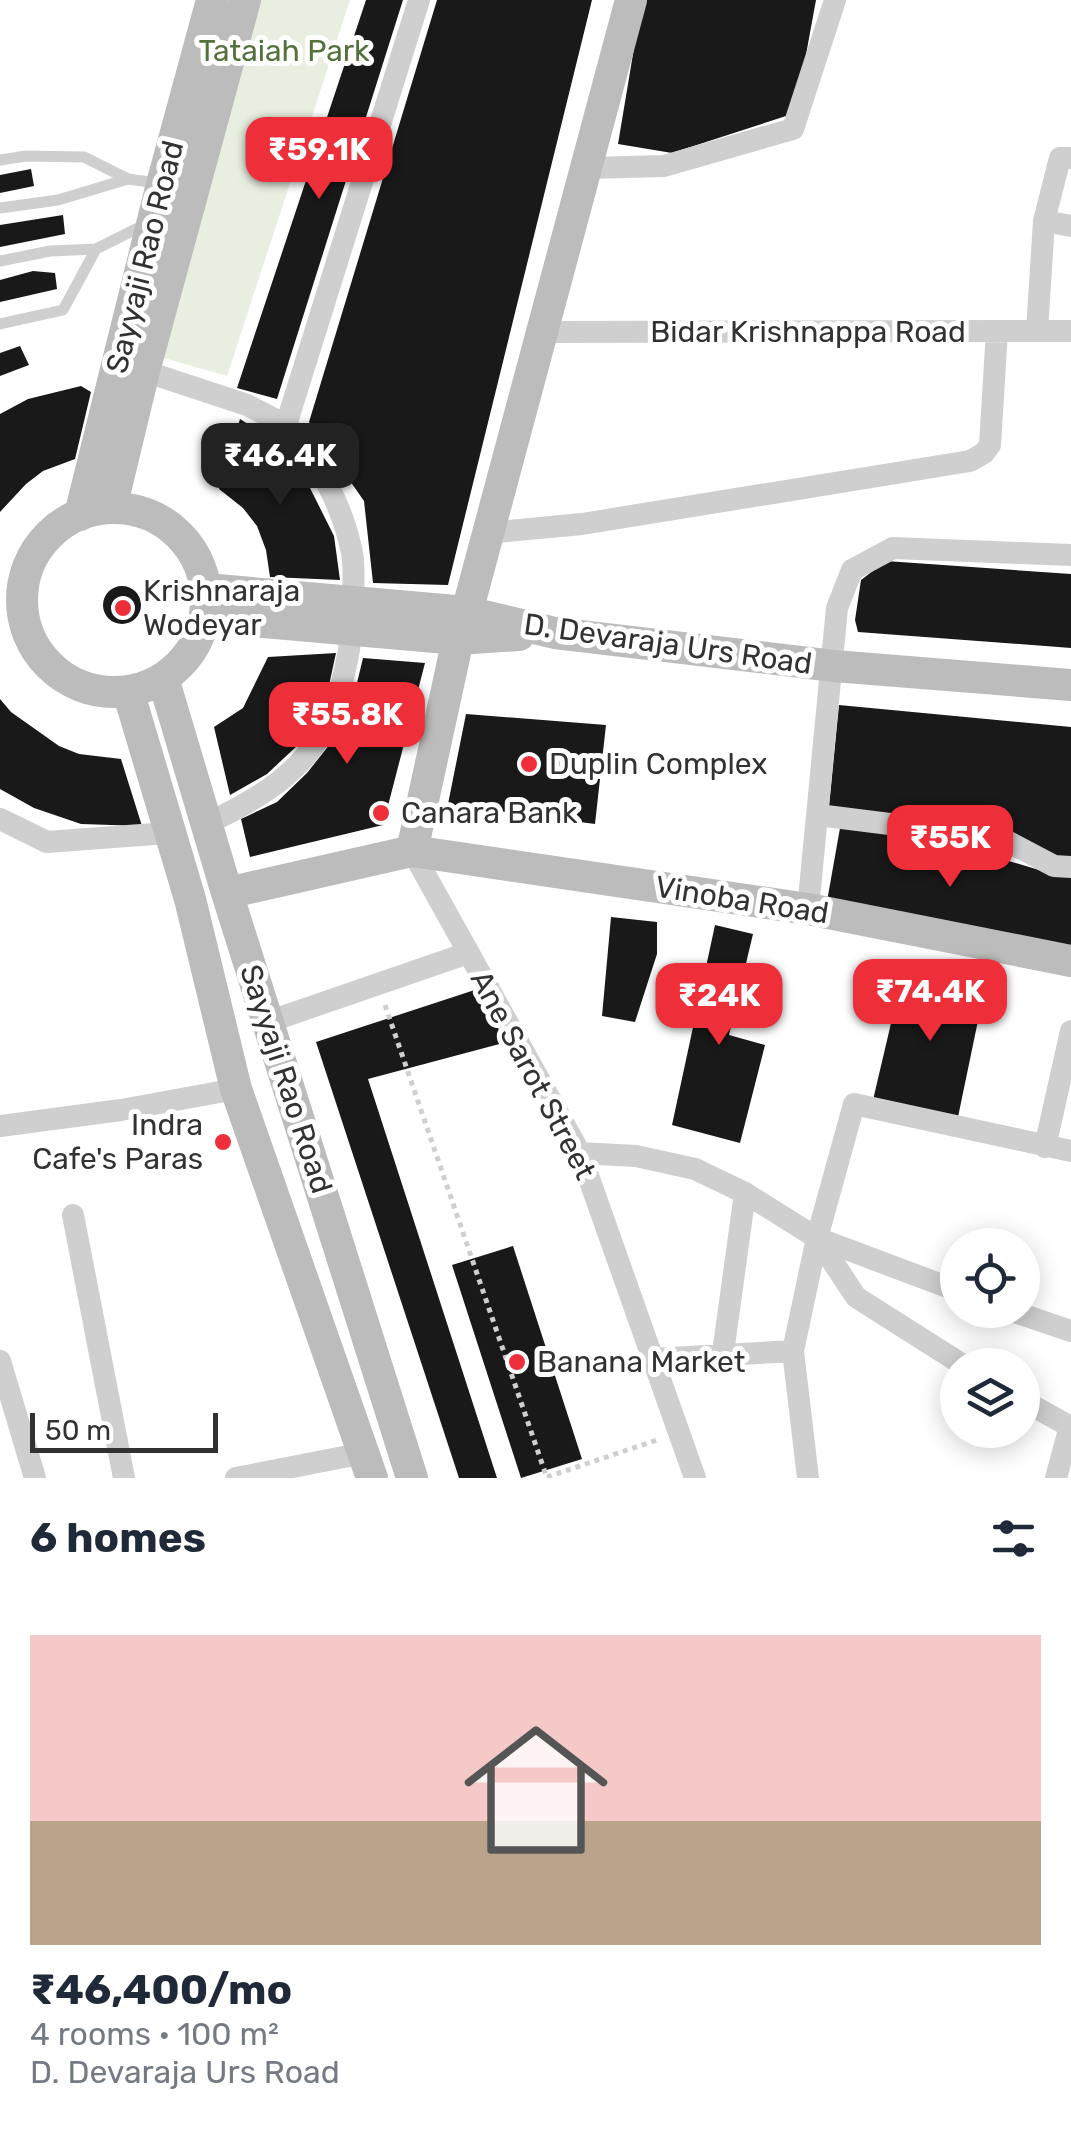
<!DOCTYPE html>
<meta charset="utf-8">
<style>
body{margin:0;font-family:Rubik,sans-serif;background:#f2f2f3;color:#1f2937;height:100vh;display:flex;flex-direction:column;font-size:38px;white-space:nowrap}
*{box-sizing:border-box;margin:0}
p{font-size:32px;color:#747a83}
.icon{flex:none;width:55px;height:55px;fill:none;stroke:currentColor;stroke-width:2;stroke-linecap:round;stroke-linejoin:round}
.map{position:relative;height:1478px;overflow:hidden}
.sheet{display:flex;flex-direction:column;background:#fff;flex:1}
.sheet>*{flex:none}
.tools{position:absolute;left:940px;top:1228px;display:grid;gap:20px}
.tools a{display:grid;place-items:center;width:100px;height:100px;border-radius:50%;background:#fff;box-shadow:0 5px 25px #0003;font-size:50px}
.scale{position:absolute;left:30px;bottom:25px;width:188px;box-sizing:border-box;padding-left:10px;border:5px solid #323232;border-top:0;font-size:28px;line-height:35px;white-space:nowrap;color:#323232;-webkit-text-stroke:8px #fff;paint-order:stroke}
.price{position:absolute;translate:-50% -85px;padding:0 22px;border-radius:20px;background:#ee2f3a;color:#fff;font-size:32px;line-height:65px;filter:drop-shadow(0 2px 5px #0008)}
.price::after{content:'';position:absolute;left:50%;top:60px;width:30px;height:22px;margin-left:-15px;background:inherit;clip-path:polygon(0 0,100% 0,50% 100%)}
.price.selected{background:#222;color:#fff}
ul{padding:0;list-style:none}
li{display:grid;align-content:center;gap:20px;height:530px;padding:0 30px}
li+li{border-top:2px solid #e0e1e3}
li span{display:grid;place-items:center;height:310px;border-radius:0px;color:#555}
li>.icon{margin-inline-start:auto}
span .icon{width:180px;height:180px;fill:#fffc;stroke-width:1}
li b{font-size:42px}
h2{display:flex;justify-content:space-between;align-items:center;height:120px;padding:0 30px;font-size:42px}
.map>svg:first-child{display:block}
.green{fill:#e8efe0}
.building{fill:#191919}
.lines{fill:none;stroke-linecap:round;stroke-linejoin:round}
.path{stroke:#cfcfcf;stroke-width:5;stroke-dasharray:5 5;stroke-linecap:butt}
.lane{stroke:#cfcfcf;stroke-width:11}
.street{stroke:#cfcfcf;stroke-width:22}
.secondary{stroke:#bcbcbc;stroke-width:32}
.poi-dot{fill:#ee2f3a;stroke:#fff;stroke-width:4}
.labels{text-anchor:middle;stroke-width:10;stroke-linejoin:round;paint-order:stroke}
.park-label{font-size:30px;fill:#54713c;stroke:#fff}
.street-label{font-size:30px;fill:#323232;stroke:#fff}
.poi-label{font-size:30px;fill:#323232;stroke:#fff;text-anchor:start}
</style>
<div class="map">
<svg width="1071" height="1478" viewBox="0 0 1071 1478">
<rect width="100%" height="100%" fill="#fff"/>
<path class="green" d="M250,0H350L227,376L157,356Z"/>
<path class="building" d="M366,0H403L277,399L237,388Z
M437,0H592L448,585L373,583L364,501L309,422Z
M642,0H816L803,71L786,116L672,153L618,144Z
M31,169L34,186L0,193V175Z
M63,215L65,234L0,247V225Z
M33,271L55,273L57,289L0,302V280Z
M20,346L29,365L0,376V353Z
M81,386L91,392L75,459L43,471L26,484L0,512V414L28,399Z
M240,419L268,437L307,482L334,536L340,580L270,577L266,550L257,526L243,508L219,489Z
M886,561L1071,574V648L858,632L855,620L861,580Z
M103 605a19 19 0 1 1 38 0a19 19 0 1 1-38 0Z
M336,653L328,690L313,723L299,744L267,774L230,795L214,727L243,708L268,657Z
M363,658L425,663L383,825L250,857L241,819L277,802L307,773L334,739L352,704Z
M0,699L11,712L59,746L79,754L121,759L142,826L81,824L34,808L0,789Z
M839,705L1071,727V859L829,807Z
M466,714L606,725L595,824L448,804Z
M840,828L884,831L976,851L1062,877L1071,876V956L826,907Z
M611,917L657,922V954L635,1022L602,1016Z
M715,925L753,934L729,1035L765,1045L740,1143L672,1125Z
M903,972L985,987L958,1117L873,1100Z
M496,983L507,1042L368,1079L497,1478H459L316,1042Z
M513,1246L582,1459L521,1478L452,1265Z"/>
<g class="lines">
<path class="path" d="M385,1005L547,1478
M547,1477L660,1439"/>
<path class="lane" d="M0,160L26,156L84,157L128,179
M0,208L58,200L128,179L157,183
M0,261L50,251L96,249L144,225
M0,324L63,310L96,249"/>
<path class="street" d="M588,168L664,166L793,129L835,0
M1044,221L1071,226
M1037,331L1044,221L1060,158H1071
M544,332L1071,331
M144,371L247,405L286,425
M487,533L582,524L970,461L984,453L990,445L997,331
M353,602C353,586 355,569 352,553C343,507 318,459 286,425L419,0
M818,815L1001,838L1054,866L1071,867
M0,819L47,842L168,833
M206,824C305,777 337,739 352,630
M412,851L580,1153L695,1478
M808,909L837,608L852,570L893,548L1071,555
M268,1022L468,953
M0,1126L121,1110L236,1089
M1045,1147L1071,1031
M580,1153L636,1156L695,1169L745,1193L817,1238L856,1297L963,1365
M73,1215L124,1478
M817,1238L958,1291
M1009,1310L1071,1331
M793,1351L817,1238L854,1104L1071,1151
M723,1353L745,1193
M653,1359L793,1351L808,1478
M0,1361L35,1478
M1022,1400L1071,1427
M236,1478L364,1453
M1056,1478L1070,1426"/>
<path class="secondary" d="M111,508L144,371L245,0
M22 600a92 92 0 1 1 184 0a92 92 0 1 1-184 0Z
M80,515L162,184L212,0
M206,589L467,612L555,633L834,666L1071,685
M467,612L631,0
M205,617L458,639L519,635
M163,678L227,893L412,1478
M128,691L190,899L236,1089L372,1478
M412,851L458,639
M227,893L412,851L808,909L1071,961"/>
</g>
<g class="poi-dot">
<circle cx="123" cy="608" r="10"/>
<circle cx="529" cy="764" r="10"/>
<circle cx="381" cy="813" r="10"/>
<circle cx="223" cy="1142" r="10"/>
<circle cx="517" cy="1362" r="10"/>
</g>
<g class="labels">
<g class="park-label">
<text x="284" y="61">Tataiah Park</text>
</g>
<g class="street-label">
<text transform="translate(145 257) rotate(-76)" y="10">Sayyaji Rao Road</text>
<text x="808" y="342">Bidar Krishnappa Road</text>
<text transform="translate(668 644) rotate(8)" y="10">D. Devaraja Urs Road</text>
<text transform="translate(742 900) rotate(9)" y="10">Vinoba Road</text>
<text transform="translate(533 1075) rotate(62)" y="10">Ane Sarot Street</text>
<text transform="translate(286 1079) rotate(72)" y="10">Sayyaji Rao Road</text>
</g>
<g class="poi-label">
<text x="143" y="601">Krishnaraja<tspan x="143" dy="34">Wodeyar</tspan></text>
<text x="549" y="774">Duplin Complex</text>
<text x="401" y="823">Canara Bank</text>
<text x="203" y="1135" text-anchor="end">Indra<tspan x="203" dy="34">Cafe's Paras</tspan></text>
<text x="537" y="1372">Banana Market</text>
</g>
</g>
</svg>
<div class="tools">
<a><svg class="icon" aria-label="locate" viewBox="0 0 24 24"><circle cx="12" cy="12" r="6"/><path d="M12 2v4M12 18v4M2 12h4M18 12h4"/></svg></a>
<a><svg class="icon" aria-label="layers" viewBox="0 0 24 24"><path d="M12 4l9 5-9 5-9-5zM3 14l9 5 9-5"/></svg></a>
</div>
<div class="scale">50 m</div>
<b class="price" style="left:319px;top:202px">₹59.1K</b>
<b class="price selected" style="left:280px;top:508px">₹46.4K</b>
<b class="price" style="left:347px;top:767px">₹55.8K</b>
<b class="price" style="left:950px;top:890px">₹55K</b>
<b class="price" style="left:930px;top:1044px">₹74.4K</b>
<b class="price" style="left:719px;top:1048px">₹24K</b>
</div>
<section class="sheet">
<h2>6 homes<svg class="icon" aria-label="filters" viewBox="0 0 24 24"><path d="M4 7h16M4 17h16"/><circle cx="9" cy="7" r="2"/><circle cx="15" cy="17" r="2"/></svg></h2>
<ul>
<li><span style="background:linear-gradient(#f6c9c9 60%,#b9a48a 0)"><svg class="icon" aria-label="home" viewBox="0 0 24 24"><path d="M3 11l9-7 9 7M6 9v11h12V9"/></svg></span><div><b>₹46,400/mo</b><p>4 rooms · 100 m²</p><p>D. Devaraja Urs Road</p></div></li>
</ul>
</section>
